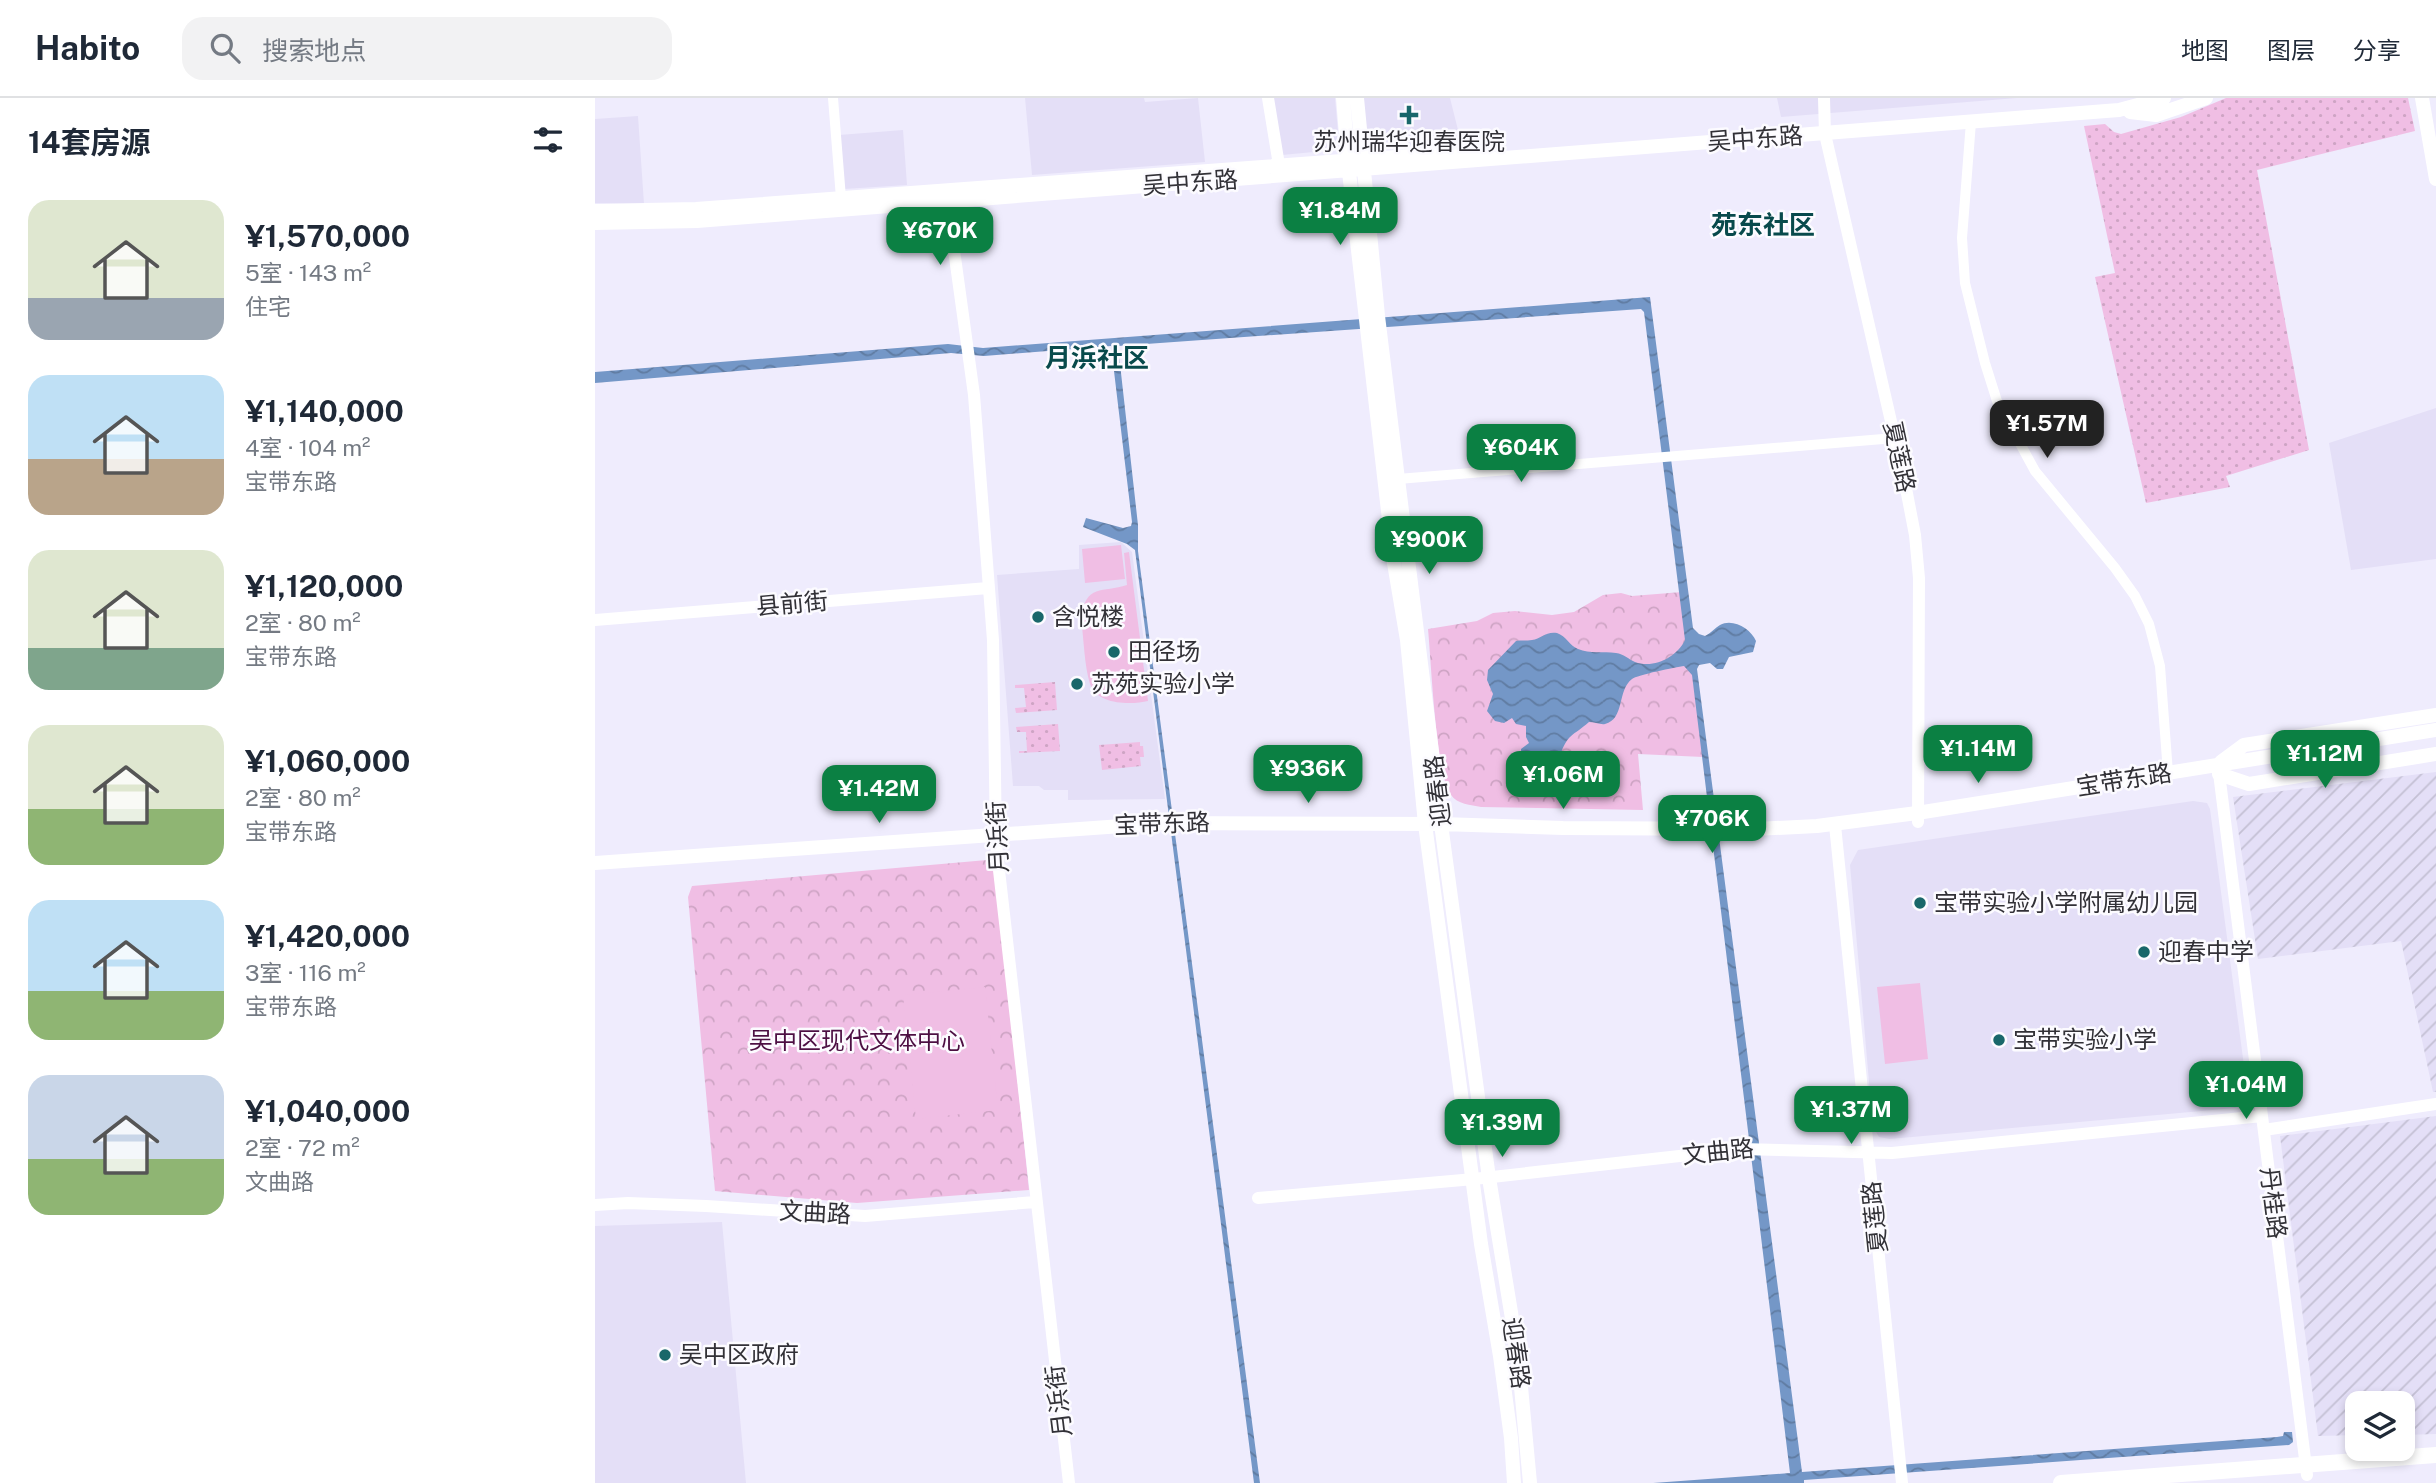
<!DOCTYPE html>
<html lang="zh">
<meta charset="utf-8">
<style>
body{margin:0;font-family:"Public Sans","Noto Sans SC",sans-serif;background:#f2f2f3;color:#1f2937;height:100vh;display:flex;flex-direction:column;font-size:26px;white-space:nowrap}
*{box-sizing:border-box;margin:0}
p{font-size:23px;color:#747a83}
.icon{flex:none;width:38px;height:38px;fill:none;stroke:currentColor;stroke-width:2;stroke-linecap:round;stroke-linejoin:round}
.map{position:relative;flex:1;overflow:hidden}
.details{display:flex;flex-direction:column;background:#fff;width:595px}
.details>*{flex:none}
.controls{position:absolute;left:1750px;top:1293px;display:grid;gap:14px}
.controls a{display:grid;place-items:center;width:70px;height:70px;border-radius:14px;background:#fff;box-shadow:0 4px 10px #0003;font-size:35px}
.price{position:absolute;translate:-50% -60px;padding:0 16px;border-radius:14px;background:#0b8043;color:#fff;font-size:23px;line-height:46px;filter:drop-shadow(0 2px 4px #0008)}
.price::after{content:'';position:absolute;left:50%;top:42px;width:21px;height:16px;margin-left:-10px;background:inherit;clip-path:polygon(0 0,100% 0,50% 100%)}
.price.selected{background:#222;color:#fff}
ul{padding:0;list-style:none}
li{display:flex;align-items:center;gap:21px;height:175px;padding:0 28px}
li span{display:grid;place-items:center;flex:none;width:196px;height:140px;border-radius:21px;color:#555}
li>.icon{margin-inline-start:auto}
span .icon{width:84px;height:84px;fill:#fffc;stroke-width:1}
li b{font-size:30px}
h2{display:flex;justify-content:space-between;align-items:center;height:84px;padding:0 28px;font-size:30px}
header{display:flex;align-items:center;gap:42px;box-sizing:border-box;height:98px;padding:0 35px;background:#fff;border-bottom:2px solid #e0e1e3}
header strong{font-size:33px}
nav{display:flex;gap:38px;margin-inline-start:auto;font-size:24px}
.search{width:490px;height:63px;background:#f2f2f3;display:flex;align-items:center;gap:18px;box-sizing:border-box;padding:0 24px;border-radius:21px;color:#747a83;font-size:26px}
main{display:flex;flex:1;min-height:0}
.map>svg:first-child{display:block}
.built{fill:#e4dff7}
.industrial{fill:url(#industrial-furrows)}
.grass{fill:url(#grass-dots)}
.forest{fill:url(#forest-crowns)}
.pitch{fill:#f0bee4}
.water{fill:url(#water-waves)}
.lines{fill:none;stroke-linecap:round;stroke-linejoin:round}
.minor{stroke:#fff;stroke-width:10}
.tertiary{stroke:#fff;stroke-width:12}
.secondary{stroke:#fff;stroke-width:14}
.primary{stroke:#fff;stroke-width:16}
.poi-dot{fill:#19676a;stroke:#fcfbff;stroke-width:2.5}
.labels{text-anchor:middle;stroke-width:5;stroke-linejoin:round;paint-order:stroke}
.street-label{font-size:24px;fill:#323137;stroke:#fcfbff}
.poi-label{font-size:24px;fill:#323137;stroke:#fcfbff;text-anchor:start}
.park-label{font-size:24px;fill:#4d0f43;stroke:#fcfbff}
.neighbourhood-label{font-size:26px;font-weight:bold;fill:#084a4c;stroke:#fcfbff}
</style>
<header>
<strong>Habito</strong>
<div class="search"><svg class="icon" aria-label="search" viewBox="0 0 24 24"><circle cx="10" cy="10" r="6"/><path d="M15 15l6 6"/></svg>搜索地点</div>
<nav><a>地图</a><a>图层</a><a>分享</a></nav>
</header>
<main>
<section class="details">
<h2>14套房源<svg class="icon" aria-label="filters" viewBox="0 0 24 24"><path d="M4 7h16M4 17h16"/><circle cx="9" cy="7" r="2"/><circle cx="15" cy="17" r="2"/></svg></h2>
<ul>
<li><span style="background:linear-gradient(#dfe7d0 70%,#9aa5b1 0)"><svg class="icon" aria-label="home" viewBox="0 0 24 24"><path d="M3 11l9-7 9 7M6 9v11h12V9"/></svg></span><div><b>¥1,570,000</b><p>5室 · 143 m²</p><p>住宅</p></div></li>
<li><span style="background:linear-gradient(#bfe0f5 60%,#b9a48a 0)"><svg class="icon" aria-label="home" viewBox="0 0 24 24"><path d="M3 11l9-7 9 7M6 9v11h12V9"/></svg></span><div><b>¥1,140,000</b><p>4室 · 104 m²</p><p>宝带东路</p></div></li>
<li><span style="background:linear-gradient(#dfe7d0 70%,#7fa58c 0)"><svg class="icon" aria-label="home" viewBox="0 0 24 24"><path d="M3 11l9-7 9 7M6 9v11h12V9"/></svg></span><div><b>¥1,120,000</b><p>2室 · 80 m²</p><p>宝带东路</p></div></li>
<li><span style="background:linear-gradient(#dfe7d0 60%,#8fb573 0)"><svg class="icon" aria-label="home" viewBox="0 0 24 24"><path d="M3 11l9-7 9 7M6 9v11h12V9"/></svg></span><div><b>¥1,060,000</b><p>2室 · 80 m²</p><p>宝带东路</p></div></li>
<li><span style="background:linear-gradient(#bfe0f5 65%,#8fb573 0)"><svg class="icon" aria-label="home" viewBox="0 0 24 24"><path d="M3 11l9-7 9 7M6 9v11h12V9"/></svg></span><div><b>¥1,420,000</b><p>3室 · 116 m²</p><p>宝带东路</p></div></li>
<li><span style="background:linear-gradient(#c9d6e8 60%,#8fb573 0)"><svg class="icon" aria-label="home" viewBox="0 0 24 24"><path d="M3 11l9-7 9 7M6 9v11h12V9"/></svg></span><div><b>¥1,040,000</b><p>2室 · 72 m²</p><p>文曲路</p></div></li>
</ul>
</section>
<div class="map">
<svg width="1841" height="1385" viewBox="0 0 1841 1385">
<defs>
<pattern id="industrial-furrows" width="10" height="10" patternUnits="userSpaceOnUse" patternTransform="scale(1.75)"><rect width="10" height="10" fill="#e4dff7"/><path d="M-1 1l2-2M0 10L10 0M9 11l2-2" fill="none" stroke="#c4c0d4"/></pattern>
<pattern id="grass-dots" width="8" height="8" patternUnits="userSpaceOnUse" patternTransform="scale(1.75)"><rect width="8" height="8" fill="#f0bee4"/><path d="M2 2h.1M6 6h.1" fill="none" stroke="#cea4c4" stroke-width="1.8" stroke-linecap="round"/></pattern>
<pattern id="forest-crowns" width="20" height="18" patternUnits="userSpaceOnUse" patternTransform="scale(1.75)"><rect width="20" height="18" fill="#f0bee4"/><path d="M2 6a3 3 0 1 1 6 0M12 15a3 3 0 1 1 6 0" fill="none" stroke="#cea4c4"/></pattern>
<pattern id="water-waves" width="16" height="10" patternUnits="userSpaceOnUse" patternTransform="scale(1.75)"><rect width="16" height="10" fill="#7497c7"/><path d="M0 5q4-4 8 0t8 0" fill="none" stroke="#607ca2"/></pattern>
</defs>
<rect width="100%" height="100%" fill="#efecfd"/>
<path class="built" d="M430,0H549L550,4L603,0L610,64L437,77Z
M678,0H740L743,34L741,46L729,53L687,57Z
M767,0H855L866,44L791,49L777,46L772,40Z
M1182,0H1422L1186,19Z
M43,18L49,106L0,105V21Z
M308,32L312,87L249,91L244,37Z
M1841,310V461L1756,472L1734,345Z
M526,444L537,454L570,701L473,702V692H449L444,688H418L402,477L484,471V447Z
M1598,703L1612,705L1615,711L1653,998L1647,1007L1640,1010L1295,1041L1284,1039L1278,1029L1255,767L1263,752Z
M127,1124L151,1385H0V1128Z"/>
<path class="industrial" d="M1841,674V994H1838L1806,843L1663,861L1638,699Z
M1841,1018V1336L1808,1337V1306H1762V1337L1723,1338L1685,1038Z"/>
<path class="grass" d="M1631,0H1813L1820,33L1662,72L1714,352L1631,378L1635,389L1551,405L1500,179L1520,175L1489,28L1510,26L1519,34L1526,36L1586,19Z
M460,584L462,612L421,615L420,610L431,609L429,590H420V587Z
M463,626L465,653L424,655V653H432L431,634H422L421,629Z
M545,644V648H548L549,659H545L546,668L507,672L504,647Z"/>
<path class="forest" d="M1087,494L1108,659L1043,656L1048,712L886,709C876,707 862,706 856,697C841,679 836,561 833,531L882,523L898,515L920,513L957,517L979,514L1008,497L1026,495L1037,498Z
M392,762L397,763L400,768L434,1092L262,1105L120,1093L93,799L97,788Z"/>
<path class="pitch" d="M526,447L530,481L490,485L487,451Z
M534,454L553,603C536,607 502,607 495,586C489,566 489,541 486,521C490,485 508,495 532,487L529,455Z
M1325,885L1333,961L1290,966L1282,889Z
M390,889L403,1012L321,1021L308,897Z"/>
<path class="water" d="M1055,199L1098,530L1104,536L1110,538C1116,535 1120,530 1125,527C1138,520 1156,531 1161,543L1158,554L1134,559L1128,571H1122L1115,565L1104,567L1102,571L1207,1374L1682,1339L1688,1338L1689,1334H1697L1698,1344L1694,1347L1209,1382V1385H1058L1195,1375L1097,577L1089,568C1081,569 1042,577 1037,581C1022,592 1030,621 1010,626C1006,627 999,624 994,624C978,638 972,636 965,658L957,663L938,662L933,657H926V651L934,645L931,639V628L921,626L917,620L909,625L900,623L892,613L898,596L892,582L893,572L921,543C926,542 931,543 937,542C946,541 951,533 962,535C971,538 975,548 983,551C995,556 1008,553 1021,555C1029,556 1033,561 1040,564C1059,571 1082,559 1090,542L1049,214L1046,211L523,248L543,427V453L665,1385H659L540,452L532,446L488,429L491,420L528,430L536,428L537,424L516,248L389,258L356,255L0,285V274L353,246L388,250Z"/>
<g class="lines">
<path class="minor" d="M238,0L246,100
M1376,24L1367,140L1370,185L1390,265L1402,303L1440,373L1520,470L1540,498L1554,526L1565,568L1573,675
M803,381L1300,340"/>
<path class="tertiary" d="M673,0L684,67
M1229,0L1230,36L1309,380L1320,437L1324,480L1323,724
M351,94L379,297L398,542L401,746L474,1385
M0,522L393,490
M1623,667L1712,1377
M1240,727L1307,1385
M1669,1032L1841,1006
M663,1100L879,1081L1147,1051L1297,1055L1667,1018
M0,1107L33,1105L111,1108L270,1118L440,1104"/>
<path class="secondary" d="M748,0L754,74L799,465L812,542L830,726L886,1146L905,1258L916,1340L919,1385
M762,0L783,218L803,381L846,726L894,1080L923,1257L935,1385
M1827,0L1841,81
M1535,14L1561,17L1611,0
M0,113L101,111L882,53
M0,125L102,123L1524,12L1569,0
M1626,664L1649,647L1841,617
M1624,676L1654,686L1841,656
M0,765L569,725L846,726L968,730L1160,731L1222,728L1322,715L1841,632"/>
<path class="primary" d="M1466,1385L1841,1357"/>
</g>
<g class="poi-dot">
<path d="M810.5 6.5h7v7h7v7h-7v7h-7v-7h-7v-7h7z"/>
<circle cx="443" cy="519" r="7"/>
<circle cx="519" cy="554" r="7"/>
<circle cx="482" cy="586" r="7"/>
<circle cx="1325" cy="805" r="7"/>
<circle cx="1549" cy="854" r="7"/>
<circle cx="1404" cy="942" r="7"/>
<circle cx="70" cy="1257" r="7"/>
</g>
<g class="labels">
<g class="street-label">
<text transform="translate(1160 41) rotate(-4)" y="8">吴中东路</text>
<text transform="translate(595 85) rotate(-4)" y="8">吴中东路</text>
<text transform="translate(1304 359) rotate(78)" y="8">夏莲路</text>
<text transform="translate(197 506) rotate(-5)" y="8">县前街</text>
<text transform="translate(1529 682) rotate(-9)" y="8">宝带东路</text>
<text transform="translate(843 693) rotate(-97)" y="8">迎春路</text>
<text transform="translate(567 726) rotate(-2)" y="8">宝带东路</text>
<text transform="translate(403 739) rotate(-93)" y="8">月浜街</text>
<text transform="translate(1123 1054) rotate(-6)" y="8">文曲路</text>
<text transform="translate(1678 1105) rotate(83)" y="8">丹桂路</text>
<text transform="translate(220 1115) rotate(3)" y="8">文曲路</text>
<text transform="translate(1280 1119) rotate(-96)" y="8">夏莲路</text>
<text transform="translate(921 1255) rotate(82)" y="8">迎春路</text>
<text transform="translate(464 1303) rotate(-97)" y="8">月浜街</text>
</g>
<g class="poi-label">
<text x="814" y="52" text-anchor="middle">苏州瑞华迎春医院</text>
<text x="457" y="527">含悦楼</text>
<text x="533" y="562">田径场</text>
<text x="496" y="594">苏苑实验小学</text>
<text x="1339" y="813">宝带实验小学附属幼儿园</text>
<text x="1563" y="862">迎春中学</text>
<text x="1418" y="950">宝带实验小学</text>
<text x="84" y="1265">吴中区政府</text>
</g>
<g class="park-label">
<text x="262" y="951">吴中区现代文体中心</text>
</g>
<g class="neighbourhood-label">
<text x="1168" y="136">苑东社区</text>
<text x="502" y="269">月浜社区</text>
</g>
</g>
</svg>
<div class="controls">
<a><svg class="icon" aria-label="layers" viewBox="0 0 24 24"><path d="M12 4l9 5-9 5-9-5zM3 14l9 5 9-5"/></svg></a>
</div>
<b class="price" style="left:745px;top:149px">¥1.84M</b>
<b class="price" style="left:345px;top:169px">¥670K</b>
<b class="price selected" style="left:1452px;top:362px">¥1.57M</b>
<b class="price" style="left:926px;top:386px">¥604K</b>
<b class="price" style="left:834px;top:478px">¥900K</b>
<b class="price" style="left:1383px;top:687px">¥1.14M</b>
<b class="price" style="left:1730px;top:692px">¥1.12M</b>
<b class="price" style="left:713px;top:707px">¥936K</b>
<b class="price" style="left:968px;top:713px">¥1.06M</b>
<b class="price" style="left:284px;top:727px">¥1.42M</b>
<b class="price" style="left:1117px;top:757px">¥706K</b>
<b class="price" style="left:1651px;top:1023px">¥1.04M</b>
<b class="price" style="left:1256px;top:1048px">¥1.37M</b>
<b class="price" style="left:907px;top:1061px">¥1.39M</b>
</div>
</main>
